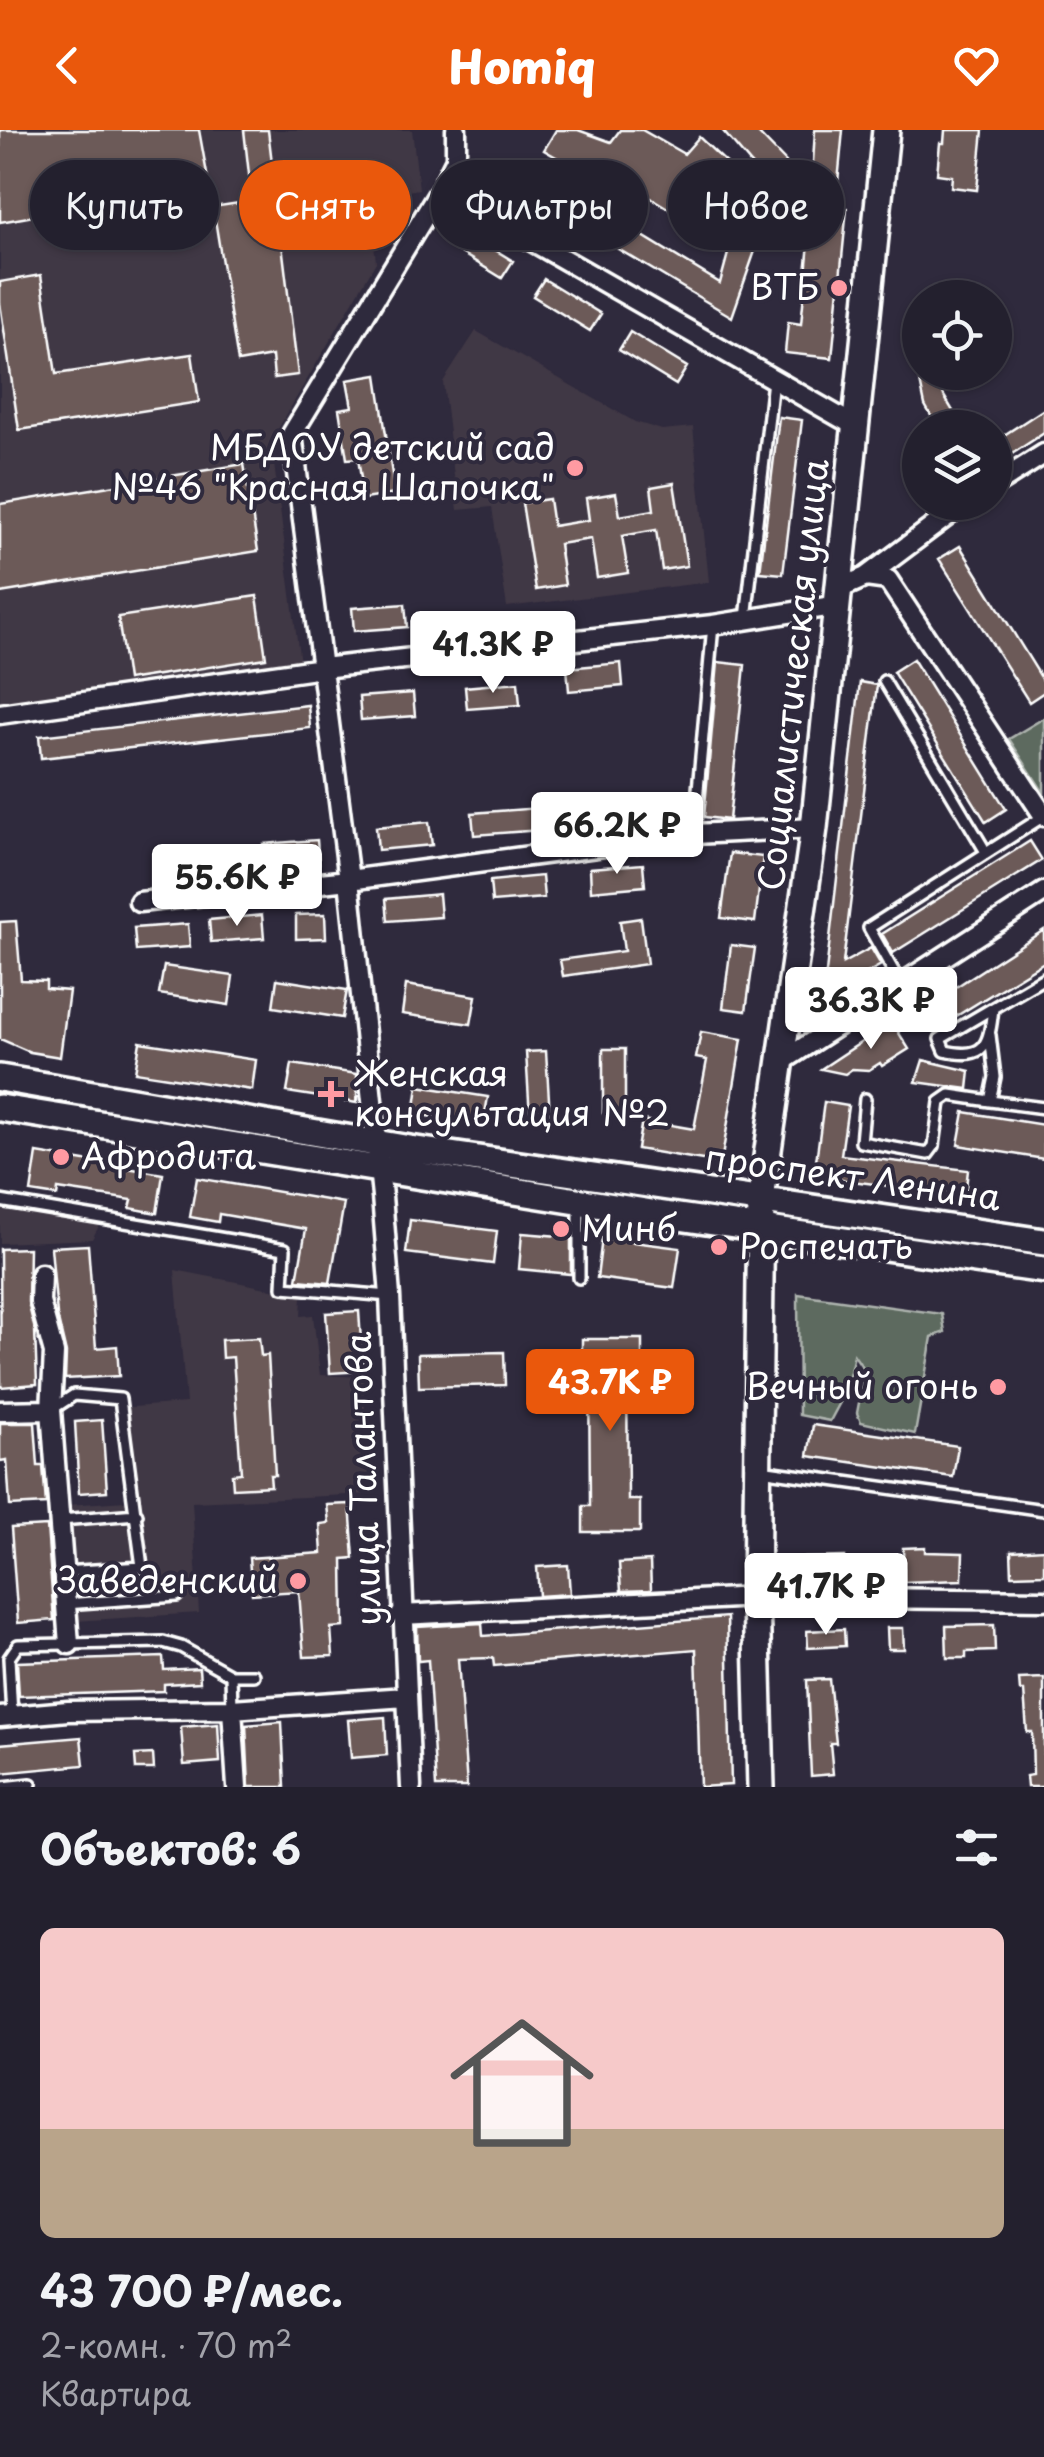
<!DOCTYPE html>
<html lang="ru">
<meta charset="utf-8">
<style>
body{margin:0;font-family:"Playpen Sans",sans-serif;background:#2f2d3a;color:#f1f3f6;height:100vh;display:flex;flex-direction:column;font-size:38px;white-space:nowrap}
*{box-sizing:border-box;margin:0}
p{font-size:32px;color:#a3a3aa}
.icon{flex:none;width:55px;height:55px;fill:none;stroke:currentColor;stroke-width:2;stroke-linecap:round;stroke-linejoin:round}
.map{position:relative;height:1657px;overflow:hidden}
.side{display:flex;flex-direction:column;background:#23202e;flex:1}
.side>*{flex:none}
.top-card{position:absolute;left:30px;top:30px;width:985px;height:90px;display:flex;gap:20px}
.controls{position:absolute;left:902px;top:150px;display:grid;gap:20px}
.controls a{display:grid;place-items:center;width:110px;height:110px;border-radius:50%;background:#23202e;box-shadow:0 2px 8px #0004,0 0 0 2px #403e4a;font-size:50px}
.price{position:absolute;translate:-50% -85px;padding:0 22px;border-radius:10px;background:#fff;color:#222;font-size:32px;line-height:65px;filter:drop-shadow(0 2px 5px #0008)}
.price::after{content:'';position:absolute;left:50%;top:60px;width:30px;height:22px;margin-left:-15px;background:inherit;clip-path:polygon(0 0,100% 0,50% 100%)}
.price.selected{background:#ea580c;color:#fff}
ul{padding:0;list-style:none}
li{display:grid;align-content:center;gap:20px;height:530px;padding:0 40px}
li span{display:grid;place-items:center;height:310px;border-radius:15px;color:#555}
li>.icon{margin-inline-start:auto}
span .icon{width:180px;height:180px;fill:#fffc;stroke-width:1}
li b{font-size:42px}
h2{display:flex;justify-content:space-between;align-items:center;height:120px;padding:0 40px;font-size:42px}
.tag{padding:0 35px;border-radius:45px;background:#23202e;box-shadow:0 2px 8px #0004,0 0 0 2px #403e4a;font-size:35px;line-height:90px}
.tag.selected{background:#ea580c;color:#fff}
header{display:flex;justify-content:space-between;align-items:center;height:130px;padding:0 40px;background:#ea580c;color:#fff;font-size:45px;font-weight:800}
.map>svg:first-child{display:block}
.built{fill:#413845}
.green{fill:#5d6a5f;stroke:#aeb4af;stroke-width:2.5}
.building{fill:#6c5a59;stroke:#fff;stroke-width:2.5}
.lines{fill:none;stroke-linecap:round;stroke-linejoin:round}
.lane-casing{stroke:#fff;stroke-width:16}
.street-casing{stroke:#fff;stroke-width:25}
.secondary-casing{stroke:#fff;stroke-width:32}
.lane{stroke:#2f2a3d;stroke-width:9}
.street{stroke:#2f2a3d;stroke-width:18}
.secondary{stroke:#2f2a3d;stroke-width:25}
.poi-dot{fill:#ff9aa2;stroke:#2f2a3d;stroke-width:4}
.labels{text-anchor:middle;stroke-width:8;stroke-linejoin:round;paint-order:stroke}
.poi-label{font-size:35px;fill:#fff;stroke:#2f2a3d;text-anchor:end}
.street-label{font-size:35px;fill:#fff;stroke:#2f2a3d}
</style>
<header><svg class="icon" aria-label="back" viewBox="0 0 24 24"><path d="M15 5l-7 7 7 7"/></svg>Homiq<svg class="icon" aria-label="heart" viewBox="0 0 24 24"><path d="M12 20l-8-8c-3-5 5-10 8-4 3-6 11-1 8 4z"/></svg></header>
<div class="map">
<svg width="1044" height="1657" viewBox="0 0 1044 1657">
<rect width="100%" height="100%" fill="#2f2a3d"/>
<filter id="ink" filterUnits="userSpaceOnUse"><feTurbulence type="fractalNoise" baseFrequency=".01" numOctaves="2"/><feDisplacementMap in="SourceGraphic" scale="20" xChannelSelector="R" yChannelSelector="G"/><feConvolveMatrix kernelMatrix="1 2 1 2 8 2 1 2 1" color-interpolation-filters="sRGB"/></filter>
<g filter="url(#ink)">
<path class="built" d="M0,0H412L419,59L369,68L376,132L271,311L300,533L0,573Z
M476,201L635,292L662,300L693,297L709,452L507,477L492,377L458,380L443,252Z
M0,1076L101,1092L92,1109L0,1113Z
M175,1140L302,1165L301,1186L313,1185L320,1245L363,1247L370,1364L192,1372L199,1483L75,1491L67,1375L126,1371L120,1278L186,1273Z"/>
<path class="green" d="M1044,588V663L1009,609Z
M798,1164L942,1184L945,1202L932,1207L915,1304L861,1292L857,1283L865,1241L854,1225L845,1263L830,1291L799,1285Z"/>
<path class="building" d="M0,0H199L209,55L0,92Z
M244,0H268L298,245L274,248L272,226L238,232L213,77L252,71Z
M556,0H578L611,12L620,0H642L684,24L699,7L751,56L761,46L722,0H755L786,32L732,187L556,82L569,61L720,153L730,116L592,32L584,43L544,20Z
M815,0H843L838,52L812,49Z
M945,0H983L977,60L951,57L952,46L937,44L940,13H944Z
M801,73L847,78L832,228L785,223L788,192L801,194L810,103L798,101Z
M456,96L513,131L502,148L445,113Z
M41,145L56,244L192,224L199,272L19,300L0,173V152Z
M544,149L601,184L590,201L533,166Z
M630,202L687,237L676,255L619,220Z
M918,242H938L944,266L963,298H938L925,275Z
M377,245L395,364L364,369L358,328L347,329L339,279L352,277L347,250Z
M1044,279V303L995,335V311Z
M779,287L802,290L783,444L760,442Z
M244,334L258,421L0,463V374Z
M674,353L687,436L662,440L656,400L622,406L628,443L597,448L591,409L559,414L565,455L536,460L522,373L549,369L553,396L589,390L586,368L616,363L620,386L654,380L651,357Z
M960,416L1044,552V562L1029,572L939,429Z
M257,466L266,528L127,550L118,487Z
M405,474L407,497L354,501L352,478Z
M913,529L1006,679L986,692L893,542Z
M718,532L745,535L729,690L704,687Z
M621,533L623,556L569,561L567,538Z
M518,552L520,575L467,579L465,557Z
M860,552L877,555L843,833L871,818L881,835L823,868Z
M413,563L415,586L361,590L359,567Z
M308,575L310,598L41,628L39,606Z
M629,667L631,689L578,694L576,671Z
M539,678L541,700L474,705L472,683Z
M429,692L432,715L378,720L376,697Z
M317,710L319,733L266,737L264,714Z
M1030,711L1042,730L893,823L882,804Z
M214,722L215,739L184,741V747L162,749L160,726Z
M730,723L763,727L755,792L721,788Z
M643,734L645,756L591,761L590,738Z
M542,746L544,768L492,772L490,751Z
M439,764L441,787L388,791L386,769Z
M325,784L326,808L296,809V785Z
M262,785L264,808L211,812L209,790Z
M641,788L647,834L563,846L560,830L624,821L620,791Z
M16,791L21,850L46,851V859L69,861L60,927L30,922L0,909V792Z
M188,794L190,817L136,821L134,798Z
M1044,800V832L937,898L925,877Z
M731,815L755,818L746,881L723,878Z
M164,836L233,846L229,875L159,864Z
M277,849L347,860L342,888L273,877Z
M406,855L476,866L471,894L402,884Z
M892,892L909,919L882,936L880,933L869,940L852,939L845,944L821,939Z
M701,902L742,909L721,1033L637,1019L642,990L694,999L707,930L696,928Z
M140,912L256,930L252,960L135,942Z
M603,919H625V983H603Z
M546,921L550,986L530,987L526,922Z
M923,930L970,941L968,959L916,952Z
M292,934L357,944V973L287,962Z
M418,956L488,967L483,995L414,984Z
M824,972L848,976L841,1025L968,1040L965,1066L814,1046Z
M964,982L1044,995V1029L958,1015Z
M37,1023L163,1044L157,1083L130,1078L132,1070L58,1059L57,1066L31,1062Z
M197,1048L344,1073L330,1153L297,1150L306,1099L219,1084L218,1092L190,1087Z
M410,1090L497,1101L493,1134L406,1123Z
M522,1103L571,1107V1144L519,1139Z
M602,1108L680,1118L674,1158L597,1148Z
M88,1115L96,1218L117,1216L119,1246L65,1249L66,1223L57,1185L51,1117Z
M29,1118L28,1172L35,1200L37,1254L1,1257L0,1119Z
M359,1181L363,1241L330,1243L326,1183Z
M259,1208L261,1226L268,1225L275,1345H270L271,1356L233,1358L232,1344L241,1343L233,1227L222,1228L221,1210Z
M582,1209H642V1241H627L628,1370H640V1402H583V1376H590L589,1239H582Z
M504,1222L505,1255L419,1257L418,1224Z
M102,1290L107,1361L79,1363L75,1292Z
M0,1293H35L38,1336H43L46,1374L10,1376L7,1330L0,1331Z
M813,1295L958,1316L953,1347L808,1326Z
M350,1374L354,1428L343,1429L344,1497L331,1498L333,1526L304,1527L299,1461L252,1464L249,1428L322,1423L320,1394L329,1393L327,1375Z
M47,1396L54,1490L18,1493L11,1398Z
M925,1417V1422L963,1423L962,1450L904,1452L903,1418Z
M1044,1419V1444L1012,1445L1011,1421Z
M845,1427V1455H804L803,1428Z
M650,1431L651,1460L621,1461L619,1433Z
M568,1435L570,1464L539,1466L537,1437Z
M727,1487L731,1655L700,1657L696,1519L494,1536L493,1528L458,1529L467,1657H436L428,1530L418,1531L417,1497L482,1493L483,1506Z
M994,1495L995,1521L966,1522V1528H947L946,1496Z
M887,1498H903L904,1519H888Z
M844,1499L845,1516L808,1518L807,1501Z
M163,1527L164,1540L199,1538L200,1552L164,1554V1561L19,1566L17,1532Z
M1044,1548V1657H1027L1026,1646L1033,1645L1032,1602H1027L1024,1561H1020L1019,1549Z
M829,1549L836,1613H830L833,1644L811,1646L807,1550Z
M385,1587L387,1625L351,1628L348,1590Z
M282,1592L285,1657H249L246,1595Z
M218,1594L220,1632L184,1635L181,1597Z
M81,1607L84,1635L0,1643V1614Z
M153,1624L154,1639H136L135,1625Z"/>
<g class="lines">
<g class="lane-casing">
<path id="lane" d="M746,489L773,250
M884,551L986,722
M694,704L713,495
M900,853L869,798L1044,686
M993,878C989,915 986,930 945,921L940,909L1044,848
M865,969L861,1012L928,1024L934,1016L940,972L950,965L990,971L995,947L990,905
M990,971L1044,978
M0,1071L285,1119L283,1157L390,1166
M579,1148V1074
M51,1280L74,1265L120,1269L142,1437L63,1442
M760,1340L1044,1380
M60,1390L137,1384
M65,1474L177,1466
M231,1545L232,1578
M12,1586L9,1528L18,1515L163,1512L181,1517L231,1545H254
M3,1657L31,1654"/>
</g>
<g class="street-casing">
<path id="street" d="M441,59L857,297
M995,355L1044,324
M866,447L888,450L1044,686
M841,458L866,447L966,372
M0,584L322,538L713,495L839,475
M139,772L349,750L694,704L814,698
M781,932L1044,762
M41,1144L40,1172L54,1223L51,1280L69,1514
M0,1281L51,1280
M401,1485L756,1467L1044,1470
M232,1579L237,1657
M0,1587L68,1581L232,1579L406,1567
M411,1657L390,1166L382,1066L349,750L292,304L441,59L456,29V0"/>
</g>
<g class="secondary-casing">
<path id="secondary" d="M0,948L410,1019L1044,1112
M0,978L658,1084L1044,1140
M761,1657L756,1467L761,1069L814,698L886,0"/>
</g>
<use href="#lane" class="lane"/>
<use href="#street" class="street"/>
<use href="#secondary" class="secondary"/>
</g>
</g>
<g class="poi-dot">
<circle cx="839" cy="158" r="10"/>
<circle cx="575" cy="338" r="10"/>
<path d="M326 949h10v10h10v10h-10v10h-10v-10h-10v-10h10z"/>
<circle cx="61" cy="1027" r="10"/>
<circle cx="561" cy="1099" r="10"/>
<circle cx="719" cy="1117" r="10"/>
<circle cx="998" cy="1257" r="10"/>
<circle cx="298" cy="1451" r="10"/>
</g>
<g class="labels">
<g class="poi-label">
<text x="819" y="170">ВТБ</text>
<text x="555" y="330">МБДОУ детский сад<tspan x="555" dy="40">№46 "Красная Шапочка"</tspan></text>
<text x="354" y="956" text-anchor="start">Женская<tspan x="354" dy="40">консультация №2</tspan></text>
<text x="81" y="1039" text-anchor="start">Афродита</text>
<text x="581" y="1111" text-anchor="start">Минб</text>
<text x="739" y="1129" text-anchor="start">Роспечать</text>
<text x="978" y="1269">Вечный огонь</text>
<text x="278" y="1463">Заведенский</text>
</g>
<g class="street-label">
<text transform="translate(794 545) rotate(-84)" y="12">Социалистическая улица</text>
<text transform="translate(853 1048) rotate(8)" y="12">проспект Ленина</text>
<text transform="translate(364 1349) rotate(-92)" y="12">улица Талантова</text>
</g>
</g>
</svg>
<div class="controls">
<a><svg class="icon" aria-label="locate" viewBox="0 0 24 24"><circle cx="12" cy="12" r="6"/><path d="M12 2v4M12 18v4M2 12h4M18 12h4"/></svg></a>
<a><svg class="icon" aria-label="layers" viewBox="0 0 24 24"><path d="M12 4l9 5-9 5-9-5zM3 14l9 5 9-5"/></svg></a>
</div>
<b class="price" style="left:493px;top:566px">41.3K ₽</b>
<b class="price" style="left:617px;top:747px">66.2K ₽</b>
<b class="price" style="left:237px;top:799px">55.6K ₽</b>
<b class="price" style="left:871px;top:922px">36.3K ₽</b>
<b class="price selected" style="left:610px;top:1304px">43.7K ₽</b>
<b class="price" style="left:826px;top:1508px">41.7K ₽</b>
<div class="top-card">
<a class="tag">Купить</a>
<a class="tag selected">Снять</a>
<a class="tag">Фильтры</a>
<a class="tag">Новое</a>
</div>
</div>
<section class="side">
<h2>Объектов: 6<svg class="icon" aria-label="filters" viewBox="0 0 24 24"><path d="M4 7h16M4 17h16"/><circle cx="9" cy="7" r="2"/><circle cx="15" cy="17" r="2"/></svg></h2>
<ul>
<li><span style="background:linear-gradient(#f6c9c9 65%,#b9a48a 0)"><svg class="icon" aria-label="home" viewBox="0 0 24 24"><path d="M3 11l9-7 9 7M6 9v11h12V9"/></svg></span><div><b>43 700 ₽/мес.</b><p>2-комн. · 70 m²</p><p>Квартира</p></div></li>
</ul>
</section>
